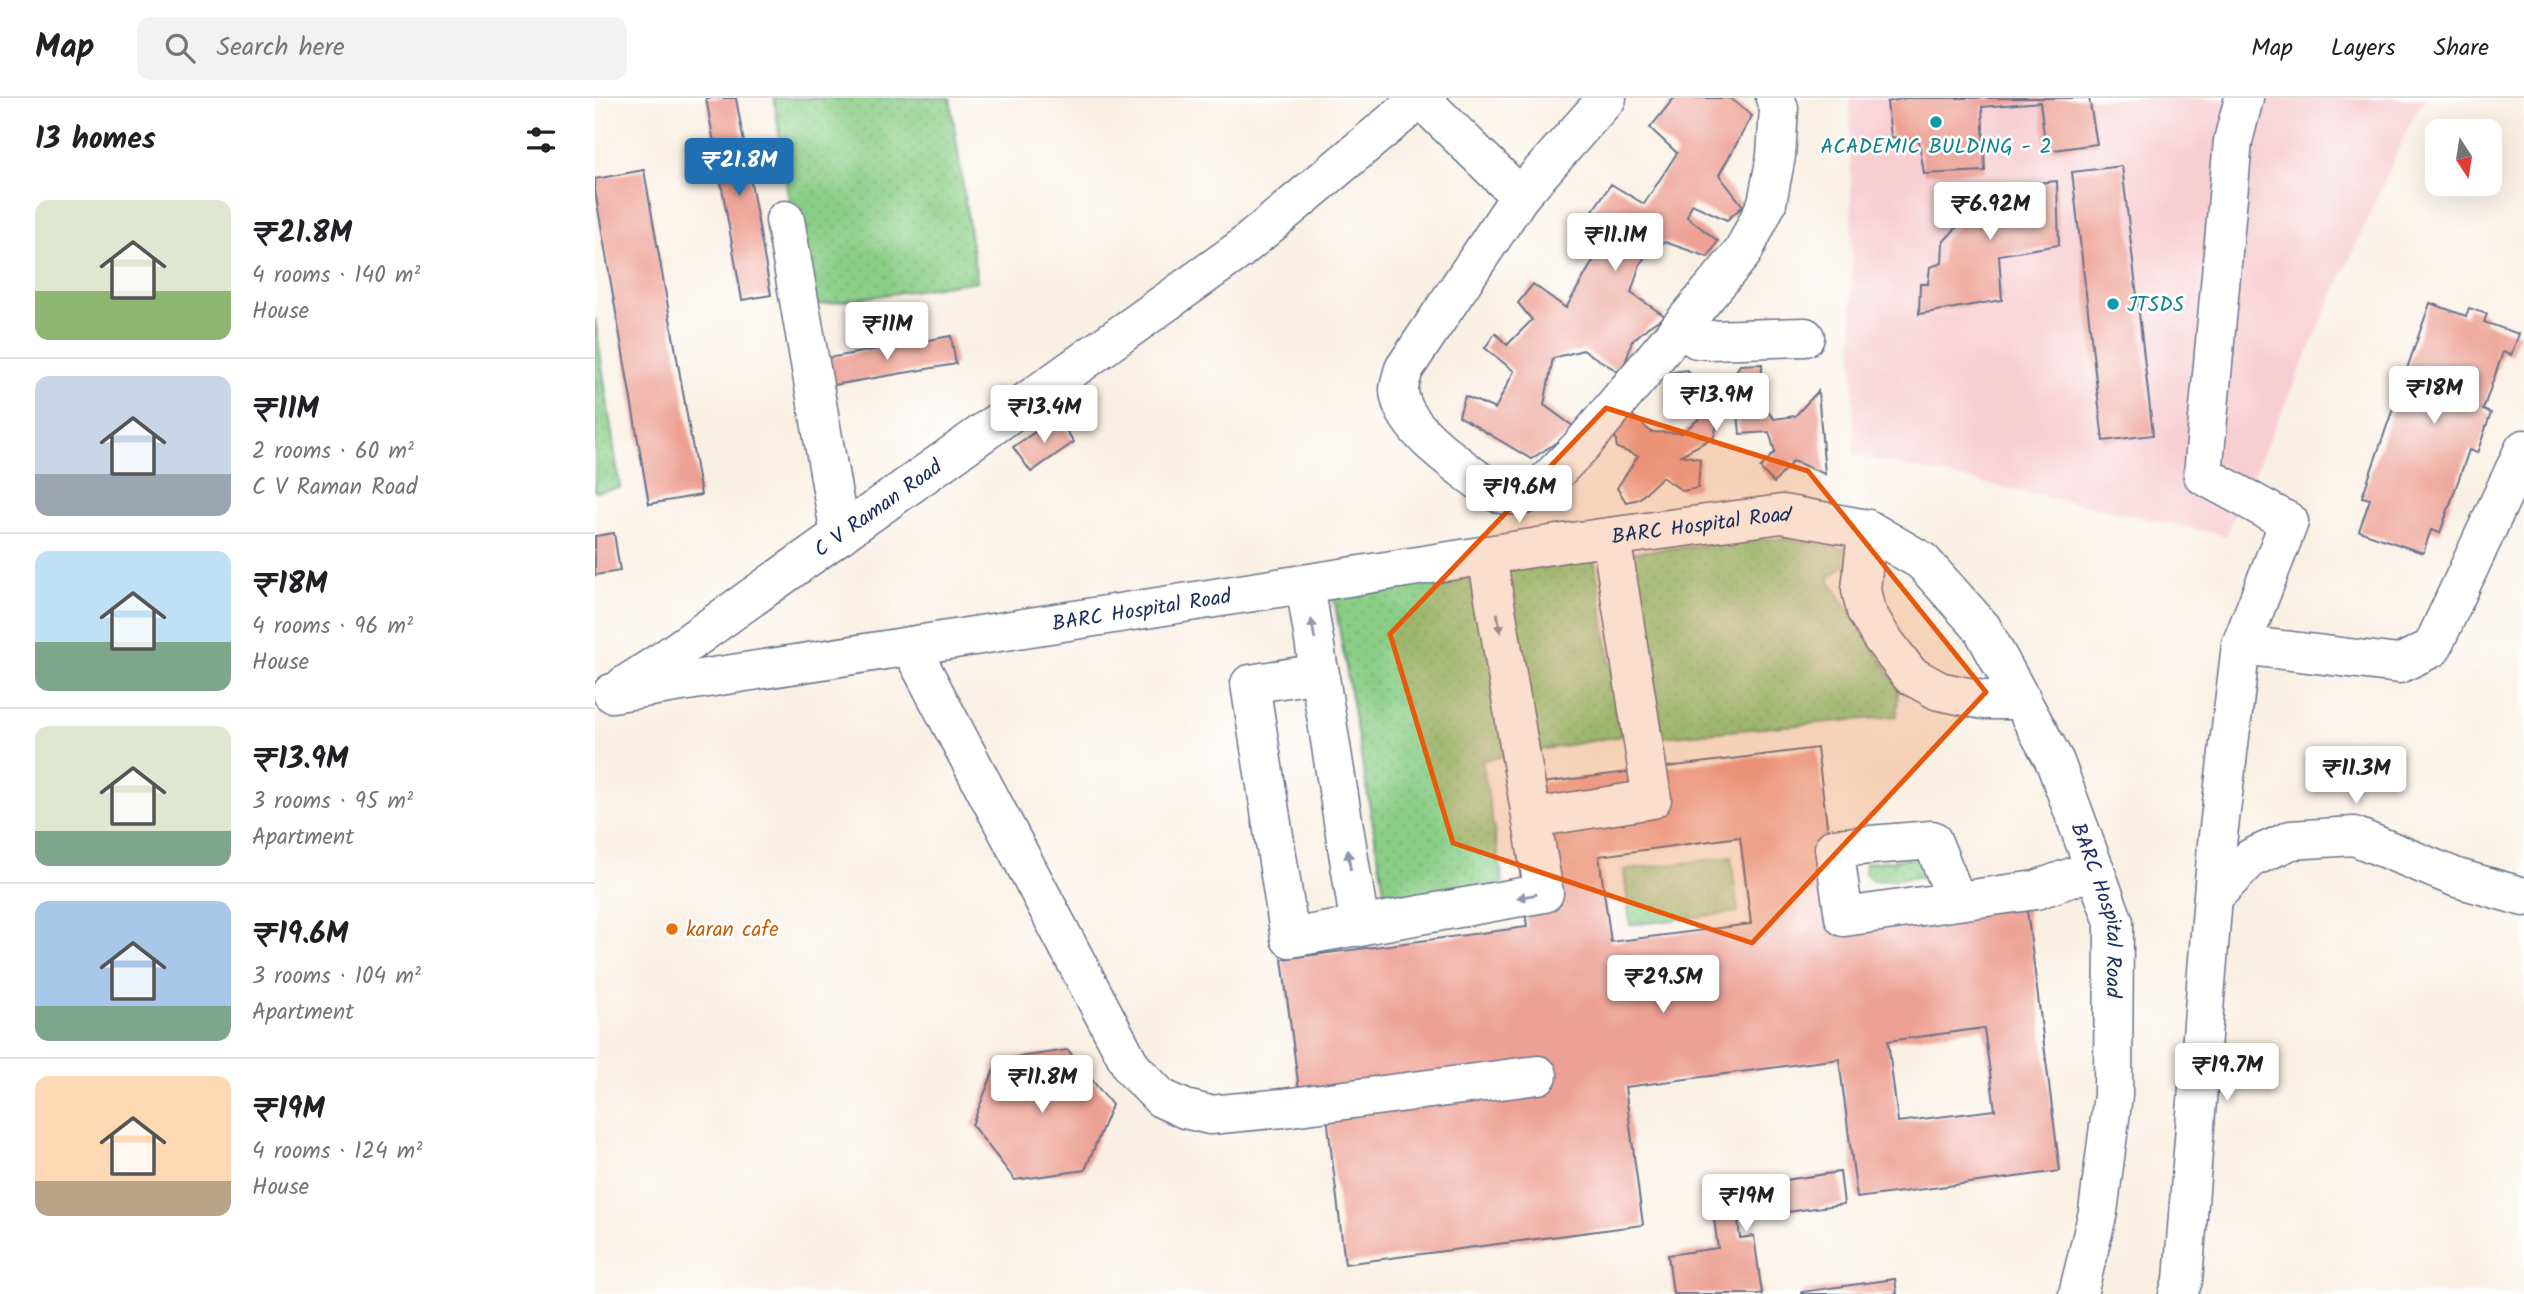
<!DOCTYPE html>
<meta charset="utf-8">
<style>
body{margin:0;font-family:Kalam,sans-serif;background:#f2f2f2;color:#202124;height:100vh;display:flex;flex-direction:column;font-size:26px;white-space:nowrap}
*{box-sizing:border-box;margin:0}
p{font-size:23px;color:#757577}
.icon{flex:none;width:38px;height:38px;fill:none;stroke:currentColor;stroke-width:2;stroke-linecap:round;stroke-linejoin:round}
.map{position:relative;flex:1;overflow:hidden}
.panel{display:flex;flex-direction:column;background:#fff;width:595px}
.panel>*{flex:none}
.needle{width:46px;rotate:168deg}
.fabs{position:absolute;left:1830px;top:21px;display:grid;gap:14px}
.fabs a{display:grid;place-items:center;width:77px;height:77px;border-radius:14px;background:#fff;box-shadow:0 7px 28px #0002;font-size:35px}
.price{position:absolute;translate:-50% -60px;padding:0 16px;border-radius:7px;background:#fff;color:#222;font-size:23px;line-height:46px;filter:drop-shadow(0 2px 4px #0008)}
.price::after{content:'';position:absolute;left:50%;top:42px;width:21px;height:16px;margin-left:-10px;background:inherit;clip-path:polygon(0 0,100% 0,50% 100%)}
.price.on{background:#1f6fb2;color:#fff}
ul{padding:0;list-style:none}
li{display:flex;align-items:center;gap:21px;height:175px;padding:0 35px}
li+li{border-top:2px solid #e0e0e0}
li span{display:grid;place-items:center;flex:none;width:196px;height:140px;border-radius:14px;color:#555}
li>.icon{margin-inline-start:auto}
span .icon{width:84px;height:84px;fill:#fffc;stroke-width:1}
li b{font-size:30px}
h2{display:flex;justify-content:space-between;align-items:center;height:84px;padding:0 35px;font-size:30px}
header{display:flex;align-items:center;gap:42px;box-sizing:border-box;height:98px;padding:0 35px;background:#fff;border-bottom:2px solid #e0e0e0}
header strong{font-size:33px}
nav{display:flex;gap:38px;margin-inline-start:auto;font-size:24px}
.search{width:490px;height:63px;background:#f2f2f2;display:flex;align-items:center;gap:18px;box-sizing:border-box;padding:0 24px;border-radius:14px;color:#757577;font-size:26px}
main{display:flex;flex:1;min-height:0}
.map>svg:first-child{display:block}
.built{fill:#f7cfd3}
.grass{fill:url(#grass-dots);stroke:#527e72;stroke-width:2}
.building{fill:#eda194;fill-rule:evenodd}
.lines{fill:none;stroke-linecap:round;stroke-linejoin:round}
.minor-casing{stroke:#69738d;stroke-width:41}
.minor{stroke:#fff;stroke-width:38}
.oneway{fill:#8d97ae}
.marked{fill:#e8590c;fill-opacity:0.2;stroke:#e8590c;stroke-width:5;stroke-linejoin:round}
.culture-dot{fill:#0f9aa8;stroke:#fff;stroke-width:2.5}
.food-dot{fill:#e8710a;stroke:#fff;stroke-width:2.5}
.labels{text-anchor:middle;stroke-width:5;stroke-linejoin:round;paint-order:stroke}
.culture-label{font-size:21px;fill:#0d838f;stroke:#fff}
.street-label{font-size:21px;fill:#1b2f5e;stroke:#fff}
.food-label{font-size:21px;fill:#c56008;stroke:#fff;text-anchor:start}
</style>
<header>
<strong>Map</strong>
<div class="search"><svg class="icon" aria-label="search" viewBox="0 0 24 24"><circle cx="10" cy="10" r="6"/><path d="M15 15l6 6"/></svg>Search here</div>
<nav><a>Map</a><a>Layers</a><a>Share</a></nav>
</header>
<main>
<section class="panel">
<h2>13 homes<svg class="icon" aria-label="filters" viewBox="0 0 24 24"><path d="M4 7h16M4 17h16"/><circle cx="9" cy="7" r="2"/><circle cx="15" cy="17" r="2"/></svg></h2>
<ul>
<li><span style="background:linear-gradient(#dfe7d0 65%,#8fb573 0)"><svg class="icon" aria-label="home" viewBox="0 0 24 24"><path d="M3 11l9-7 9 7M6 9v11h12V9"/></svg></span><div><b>₹21.8M</b><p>4 rooms · 140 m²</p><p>House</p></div></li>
<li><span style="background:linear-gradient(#c9d6e8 70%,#9aa5b1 0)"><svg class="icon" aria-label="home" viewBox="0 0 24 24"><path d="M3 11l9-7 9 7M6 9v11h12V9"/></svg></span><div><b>₹11M</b><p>2 rooms · 60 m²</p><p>C V Raman Road</p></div></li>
<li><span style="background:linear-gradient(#bfe0f5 65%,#7fa58c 0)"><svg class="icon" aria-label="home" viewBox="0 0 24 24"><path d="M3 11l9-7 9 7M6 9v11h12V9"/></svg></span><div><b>₹18M</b><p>4 rooms · 96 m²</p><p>House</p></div></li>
<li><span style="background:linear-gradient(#dfe7d0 75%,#7fa58c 0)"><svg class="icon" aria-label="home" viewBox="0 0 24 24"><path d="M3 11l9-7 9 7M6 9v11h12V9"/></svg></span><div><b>₹13.9M</b><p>3 rooms · 95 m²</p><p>Apartment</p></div></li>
<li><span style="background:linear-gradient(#a9c7e8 75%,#7fa58c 0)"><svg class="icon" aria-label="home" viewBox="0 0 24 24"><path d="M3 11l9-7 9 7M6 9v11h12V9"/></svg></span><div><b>₹19.6M</b><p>3 rooms · 104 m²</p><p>Apartment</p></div></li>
<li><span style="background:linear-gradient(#ffd9b3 75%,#b9a48a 0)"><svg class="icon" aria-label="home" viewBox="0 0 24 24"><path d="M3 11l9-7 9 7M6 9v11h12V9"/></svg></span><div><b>₹19M</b><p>4 rooms · 124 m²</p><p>House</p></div></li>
</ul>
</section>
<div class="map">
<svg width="1929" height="1196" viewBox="0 0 1929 1196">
<defs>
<pattern id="grass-dots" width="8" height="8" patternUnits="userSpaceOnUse" patternTransform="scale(1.75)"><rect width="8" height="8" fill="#8ace86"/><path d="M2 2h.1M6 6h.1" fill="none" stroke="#76b176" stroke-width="1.8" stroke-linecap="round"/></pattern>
</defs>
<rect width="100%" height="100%" fill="#fff"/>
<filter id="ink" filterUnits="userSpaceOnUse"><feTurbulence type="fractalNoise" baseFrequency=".0143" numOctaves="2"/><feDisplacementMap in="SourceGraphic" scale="14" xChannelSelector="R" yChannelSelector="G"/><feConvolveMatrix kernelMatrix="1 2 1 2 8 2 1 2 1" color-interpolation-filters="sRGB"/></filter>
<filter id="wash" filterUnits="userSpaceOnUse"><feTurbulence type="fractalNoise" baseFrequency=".00686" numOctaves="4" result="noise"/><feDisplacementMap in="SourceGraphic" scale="28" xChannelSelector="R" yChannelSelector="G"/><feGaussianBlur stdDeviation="1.57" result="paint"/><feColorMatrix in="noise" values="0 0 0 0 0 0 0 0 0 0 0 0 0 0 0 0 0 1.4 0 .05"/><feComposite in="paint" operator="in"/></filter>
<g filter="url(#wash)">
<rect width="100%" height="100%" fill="#f9f0e3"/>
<path class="built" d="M1255,0H1831L1818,19L1631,438L1259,357Z"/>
<path class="grass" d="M179,0H355L382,183L209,209Z
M0,220L25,390L0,394Z
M1166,441H1193L1267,454L1233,480L1303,588L1302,618L1067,639L1033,455Z
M998,452L1026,638L887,662L908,785L792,809L738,494Z
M1136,759L1143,814L1035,827L1029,772Z
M1330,759L1334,778L1282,783L1276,782L1269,774L1270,765Z"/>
<g id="blocks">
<path class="building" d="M111,0H141L176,197L147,202Z
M1079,0H1135L1157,18L1124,77L1148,108L1132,122L1097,106L1092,119L1123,143L1113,159L1070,144L1056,151L1045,166L1036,195L1070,218L1053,229L1037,243L1027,276L988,252L958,260L949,307L982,331L936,361L864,318L870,298L900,311L919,273L890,250L900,235L912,247L937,222L923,205L938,186L971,210L1002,156L981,137L1016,86L1049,106L1082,55L1055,30Z
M1311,0H1494L1502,46L1451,53L1445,4L1387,9L1390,73L1329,76L1324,43L1296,39L1292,4Z
M1527,68L1558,337L1508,343L1477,74Z
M49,72L106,397L54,406L0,93V81Z
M1462,83L1464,147L1404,157L1407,202L1324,216L1325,186H1333L1335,169L1347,165L1348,144L1362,129L1361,93Z
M1835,205L1871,218L1874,210L1892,216L1889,224L1924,236L1916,257L1908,254L1888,312L1896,315L1882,355L1874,352L1845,435L1836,432L1828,455L1764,433L1775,401L1767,399Z
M356,238L361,266L227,289L222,262Z
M1167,266V285L1159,298L1179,321L1200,318L1223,293L1230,376L1198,363L1179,385L1165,370L1180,354L1174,334L1145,336L1143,315L1124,317L1119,339L1086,357L1105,361L1103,390L1088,393L1067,379L1044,401L1031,404L1022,390L1043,358L1022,350L1018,323L1037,317L1056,334L1087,335L1106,319L1079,304L1073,275L1092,272L1110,292L1131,289L1145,267Z
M462,319L479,344L436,374L418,349Z
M19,435L25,473L0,477V438Z
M1222,650L1243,812L1429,788L1465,1073L1262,1100L1244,961L1030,989L1048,1127L750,1166L732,1019L708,1023L687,861L932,829L915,689ZM1145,739L1156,826L1016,844L1004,758ZM1389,930L1400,1012L1303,1024L1293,943Z
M473,952L517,1007L490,1072L420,1082L377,1027L403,962Z
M1245,1074L1249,1106L1143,1121L1145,1140L1159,1138L1167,1196H1078L1073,1157L1123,1150L1115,1093Z
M1300,1181L1302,1196H1206V1194Z"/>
</g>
</g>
<g filter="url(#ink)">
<use href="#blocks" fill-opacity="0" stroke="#69738d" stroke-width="2"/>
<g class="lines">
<g class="minor-casing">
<g id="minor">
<path d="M825,0L925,98L809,271C807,278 804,286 804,292C806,332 868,369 897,393L911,397H929L947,388L987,347L1148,154L1172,105L1181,58L1184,10L1180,0"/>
<path d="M925,98L1012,0"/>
<path d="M190,122L245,437"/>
<path d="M1085,230L1102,241L1115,242L1210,239"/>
<path d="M1272,431L1266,492L1271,513L1286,539L1315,577L1344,593L1388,602H1427"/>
<path d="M710,486L765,829"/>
<path d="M1646,547L1804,566L1837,550L1929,351"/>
<path d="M315,548L537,970L566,1000L590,1011L615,1017L688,1010L943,977"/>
<path d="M725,575L655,586L695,840L949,795L892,458"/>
<path id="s1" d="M29,588L72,560L643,153L826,0"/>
<path id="s2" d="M17,595L969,445L1187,416L1272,431L1327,463L1387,530L1460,664L1519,824L1518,997L1503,1114L1483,1196"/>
<path d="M938,720L1057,701L1016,439"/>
<path d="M1618,799L1656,760L1696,742L1759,738L1862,780L1929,799"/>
<path d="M1362,803L1337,742L1239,750L1249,819L1441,792L1500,771"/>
<path d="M1583,1196L1588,1182L1622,746L1646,547L1694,424L1608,377L1638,43L1649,0"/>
</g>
</g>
<use href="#minor" class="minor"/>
</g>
<defs><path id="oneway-solid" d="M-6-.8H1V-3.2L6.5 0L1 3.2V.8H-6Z" transform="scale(1.75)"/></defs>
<g class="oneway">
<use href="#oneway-solid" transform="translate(904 525) rotate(80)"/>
<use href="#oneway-solid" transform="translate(718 531) rotate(-100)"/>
<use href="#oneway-solid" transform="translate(754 762) rotate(-99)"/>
<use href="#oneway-solid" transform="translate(932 798) rotate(170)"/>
</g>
</g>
<path class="marked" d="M1011,310L1213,373L1391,594L1157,845L858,745L795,536Z"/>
<g class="culture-dot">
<circle cx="1341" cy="24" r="7"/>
<circle cx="1518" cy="206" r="7"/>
</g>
<circle class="food-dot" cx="77" cy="831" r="7"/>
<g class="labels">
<g class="culture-label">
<text x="1341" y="55">ACADEMIC BULDING - 2</text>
<text x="1532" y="213" text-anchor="start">JTSDS</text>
</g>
<g class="street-label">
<text dy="7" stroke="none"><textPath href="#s1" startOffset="310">C V Raman Road</textPath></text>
<text dy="7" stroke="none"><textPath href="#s2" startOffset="1102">BARC Hospital Road</textPath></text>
<text dy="7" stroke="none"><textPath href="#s2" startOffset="536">BARC Hospital Road</textPath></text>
<text dy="7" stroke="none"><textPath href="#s2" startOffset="1732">BARC Hospital Road</textPath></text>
</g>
<g class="food-label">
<text x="91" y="838">karan cafe</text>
</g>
</g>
</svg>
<div class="fabs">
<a><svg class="needle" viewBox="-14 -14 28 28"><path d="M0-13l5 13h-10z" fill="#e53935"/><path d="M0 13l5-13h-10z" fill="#757577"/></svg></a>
</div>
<b class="price on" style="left:144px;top:100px">₹21.8M</b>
<b class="price" style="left:1395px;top:144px">₹6.92M</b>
<b class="price" style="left:1020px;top:175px">₹11.1M</b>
<b class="price" style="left:292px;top:264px">₹11M</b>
<b class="price" style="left:1839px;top:328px">₹18M</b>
<b class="price" style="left:1121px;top:335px">₹13.9M</b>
<b class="price" style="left:449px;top:347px">₹13.4M</b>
<b class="price" style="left:924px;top:427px">₹19.6M</b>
<b class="price" style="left:1761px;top:708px">₹11.3M</b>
<b class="price" style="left:1068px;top:917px">₹29.5M</b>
<b class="price" style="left:1632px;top:1005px">₹19.7M</b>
<b class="price" style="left:447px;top:1017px">₹11.8M</b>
<b class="price" style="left:1151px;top:1136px">₹19M</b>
</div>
</main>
